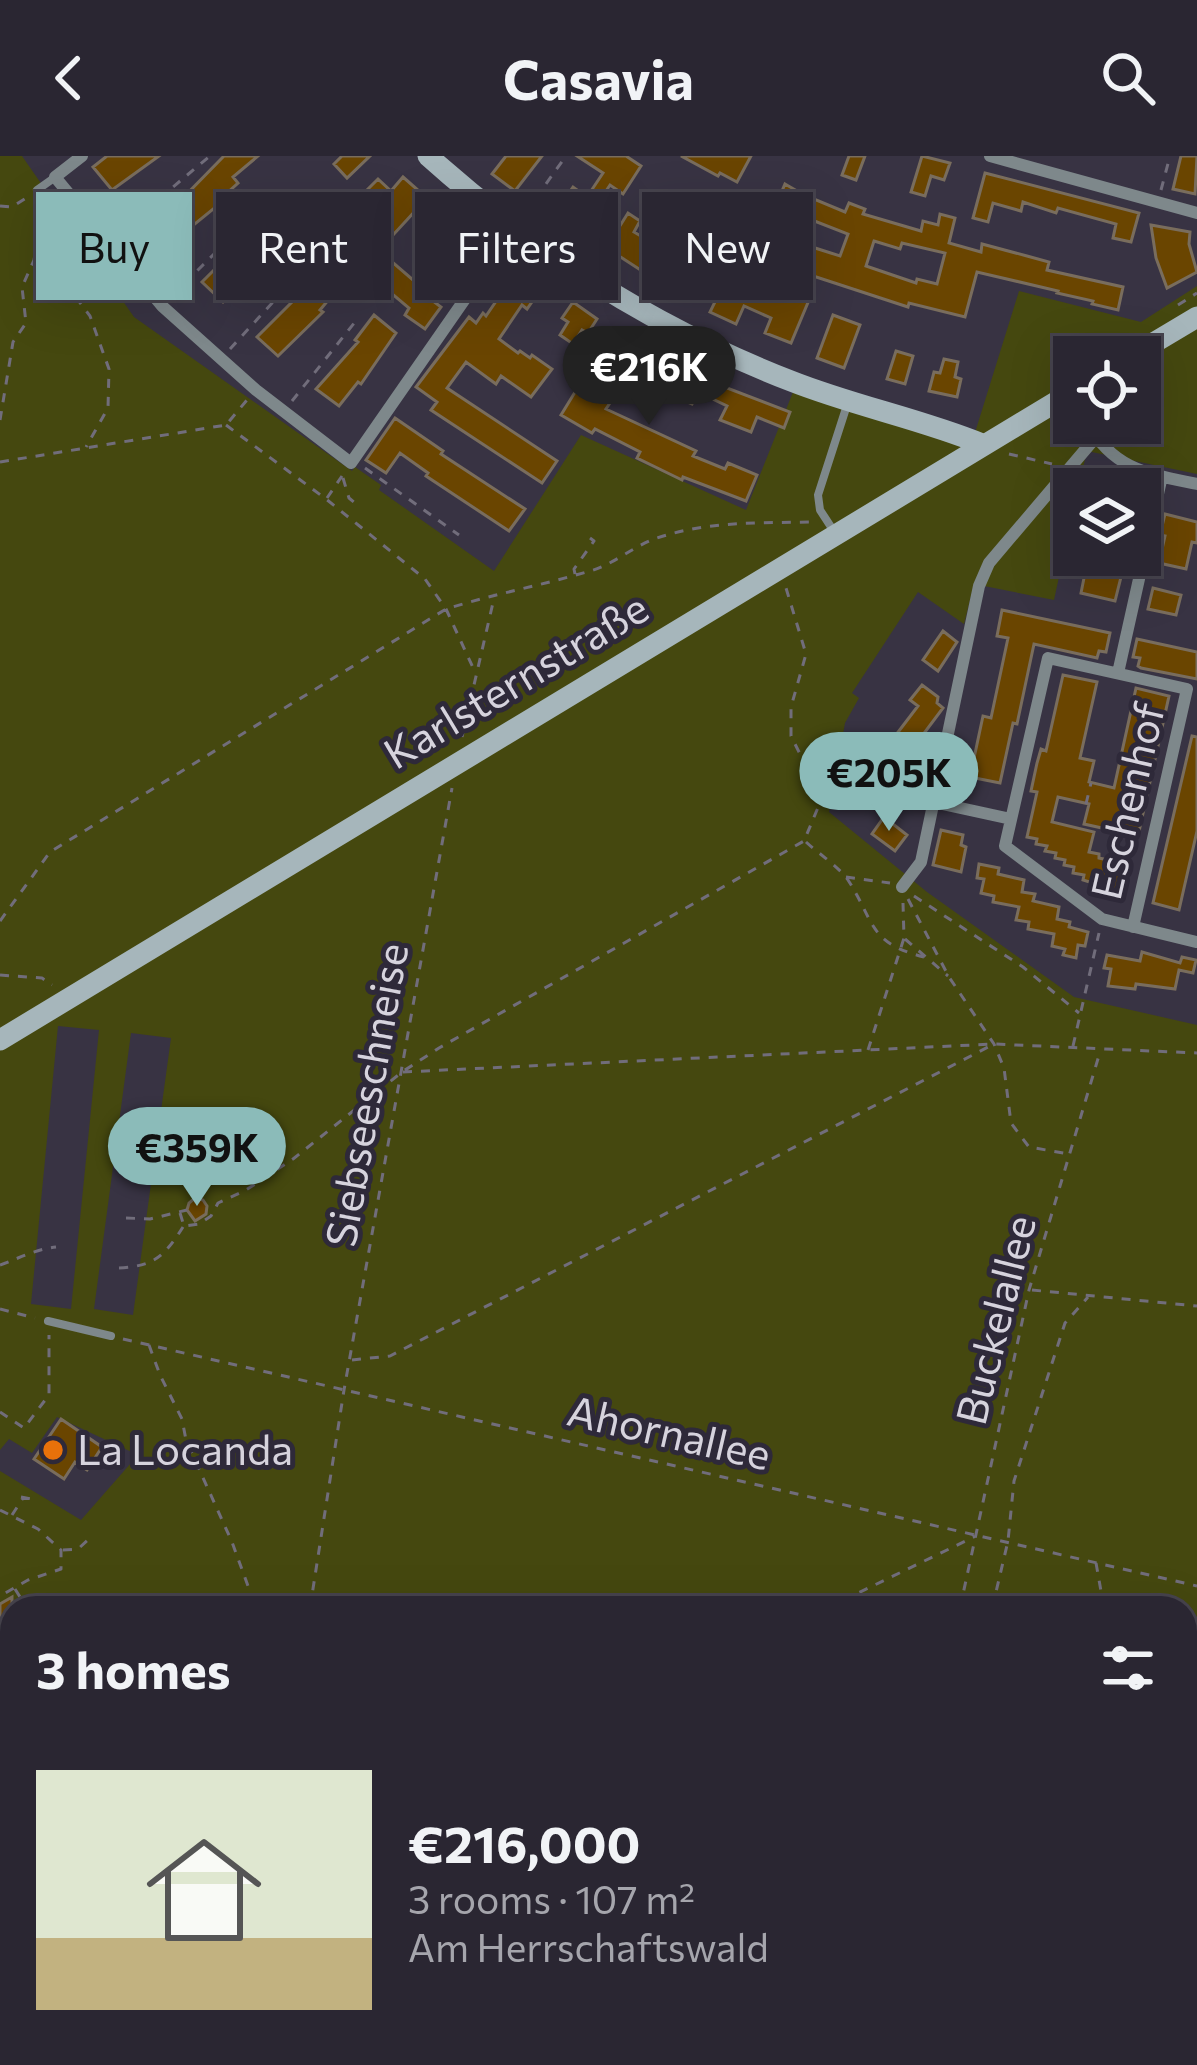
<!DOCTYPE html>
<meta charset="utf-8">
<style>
body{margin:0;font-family:Commissioner,sans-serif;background:#322e3a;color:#f1f3f6;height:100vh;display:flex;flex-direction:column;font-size:45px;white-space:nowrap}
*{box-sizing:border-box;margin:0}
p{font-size:39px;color:#a5a5ac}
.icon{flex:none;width:66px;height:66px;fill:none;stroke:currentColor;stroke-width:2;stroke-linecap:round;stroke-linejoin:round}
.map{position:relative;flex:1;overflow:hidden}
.side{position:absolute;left:0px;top:1440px;width:1197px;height:471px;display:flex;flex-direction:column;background:#2a2632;border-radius:36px 36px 0 0;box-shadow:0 12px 48px #0002,0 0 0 3px #46434d}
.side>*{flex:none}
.guide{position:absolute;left:36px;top:36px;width:1125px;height:108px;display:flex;gap:24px}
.tools{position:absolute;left:1053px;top:180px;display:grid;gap:24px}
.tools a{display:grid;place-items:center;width:108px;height:108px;border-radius:0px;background:#2a2632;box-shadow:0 12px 48px #0002,0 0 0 3px #46434d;font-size:60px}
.price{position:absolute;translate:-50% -102px;padding:0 27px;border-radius:42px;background:#8bbbb9;color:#111;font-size:39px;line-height:78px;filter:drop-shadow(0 3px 6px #0008)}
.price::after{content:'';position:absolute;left:50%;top:72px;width:36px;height:27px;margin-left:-18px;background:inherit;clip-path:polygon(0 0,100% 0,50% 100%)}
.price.on{background:#222;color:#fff}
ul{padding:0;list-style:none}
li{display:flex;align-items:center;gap:36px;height:300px;padding:0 36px}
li+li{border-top:3px solid #46434d}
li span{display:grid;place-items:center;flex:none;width:336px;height:240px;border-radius:0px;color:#555}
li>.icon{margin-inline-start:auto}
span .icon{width:144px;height:144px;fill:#fffc;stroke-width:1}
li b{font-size:51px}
h2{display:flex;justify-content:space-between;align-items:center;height:144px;padding:0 36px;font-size:51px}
.pill{padding:0 42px;border-radius:0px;background:#2a2632;box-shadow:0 12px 48px #0002,0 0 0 3px #46434d;font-size:42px;line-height:108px}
.pill.on{background:#8bbbb9;color:#111}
header{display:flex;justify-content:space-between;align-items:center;height:156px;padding:0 36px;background:#2a2632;font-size:54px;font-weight:700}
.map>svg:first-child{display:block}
.green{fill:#45480f;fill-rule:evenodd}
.building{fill:#6a4500;stroke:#796d5d;stroke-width:3;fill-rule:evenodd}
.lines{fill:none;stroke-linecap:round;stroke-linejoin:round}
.path{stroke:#716d7b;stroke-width:3;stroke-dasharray:9 9;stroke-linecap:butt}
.lane{stroke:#7e888b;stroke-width:8}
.street{stroke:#7e888b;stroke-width:12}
.secondary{stroke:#a6b6bb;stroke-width:21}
.food-dot{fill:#e8710a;stroke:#2e2939;stroke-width:4.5}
.labels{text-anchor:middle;stroke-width:10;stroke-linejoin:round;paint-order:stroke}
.street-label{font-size:42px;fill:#d6d3dd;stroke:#2e2939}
.poi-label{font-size:42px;fill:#d6d3dd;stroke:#2e2939;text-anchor:start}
</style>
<header><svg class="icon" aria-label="back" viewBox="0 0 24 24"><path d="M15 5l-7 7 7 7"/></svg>Casavia<svg class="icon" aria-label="search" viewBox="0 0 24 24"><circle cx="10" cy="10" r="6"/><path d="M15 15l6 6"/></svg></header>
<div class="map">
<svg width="1197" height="1909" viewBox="0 0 1197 1909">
<rect width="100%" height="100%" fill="#383343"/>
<path class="green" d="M0,0H22L134,161L352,315L355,311L381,329L379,334L494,415L581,279L746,354L793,236L973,283L1019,135L1141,166L1197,130V318L1087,295L1078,333H1074V352L1054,444L974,428L964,468L918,436L852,537L859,542L845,567L829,656L927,736L1074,841L1197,869V1909H0V1315L81,1364L138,1299L57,1261L32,1297L9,1283L0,1294ZM1074,201H1140V267H1074ZM58,870L99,874L71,1153L31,1148ZM131,877L171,882L133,1159L94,1153ZM12,1452H1185V1899H12Z"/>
<path class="building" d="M107,0H159L112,34L93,11Z
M224,0H258L233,21L238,27L215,48L217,50L169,89L150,68L172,47L175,50Z
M342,0H370L347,22L334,8Z
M506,0H542L515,35L492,18Z
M577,0H626L641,10L623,38L610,29L576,80L551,63L573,31L587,41L603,17Z
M681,0H751L737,26L720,17L718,20Z
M849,0H865L856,24L842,19Z
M922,0L950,7L944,24L931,20L925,40L911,36Z
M1181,0H1197L1195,38L1173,33Z
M985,17L1139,57L1131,86L1113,82L1116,68L1058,52L1056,57L1023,46L1021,55L993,47L988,66L973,62Z
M403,21L427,42L394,78L371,57L380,47L367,34L378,23L391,35Z
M785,28L804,39L845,56L849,47L865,53L863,58L921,75L923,65L938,69L940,58L955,62L949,87L981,96L982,88L1027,100L1049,106L1047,114L1123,131L1118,154L1092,148L1093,145L1057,137L1058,135L977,116L965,161L909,147L908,151L807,118L815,92L840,100L848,78L794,57L774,98L730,79L727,84L712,76L686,118L694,122L682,141L619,100L616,105L603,97L628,57L640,65L634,76L673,99L686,77L671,69L683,48L694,54L699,46L713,53L715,50L724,55L728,48L767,70ZM874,85L900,93L902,87L945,97L937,128L917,123L916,127L866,110Z
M268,60L288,80L247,127L245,124L223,146L202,126L224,104L227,107Z
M454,62L486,87L471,105L464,99L429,142L441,151L425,173L405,159L409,152L377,125L372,130L347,108L360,92L369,100L376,92L420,130L436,110L423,99Z
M1151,69L1190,76L1189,88L1197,116L1167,132L1156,102Z
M319,111L340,130L320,154L323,156L278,200L257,181L301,137L298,134Z
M518,113L543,130L527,153L522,149L499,183L518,197L520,195L530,202L532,199L552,213L531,241L501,220L496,228L466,206L447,232L557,305L542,327L431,254L437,246L416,231L469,161L476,167L483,157L486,160Z
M731,113L795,144L796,141L809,144L791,187L765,177L771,162L744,150L736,168L710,156Z
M573,146L597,163L588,177L582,174L573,188L560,179L568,166L562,162Z
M374,159L396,177L361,228L358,226L339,250L316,233L358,186L355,184Z
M833,159L860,169L844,212L817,202Z
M627,179L661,201L653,216L644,212L633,231L624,226L606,253L696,295L693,300L725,313L728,307L757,319L746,345L683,321L682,324L637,302L640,296L595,273L592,277L561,259L580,228L590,234L594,228L604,234L620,206L614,202Z
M896,195L913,200L905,228L887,223Z
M944,203L958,206L955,221L961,223L957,241L929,235L934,216L940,217Z
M683,209L720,227L719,229L790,256L784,272L757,261L751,276L720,264L727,250L698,236L692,248L674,240L680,229L675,226Z
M395,262L443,295L441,298L525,353L509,375L426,320L428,317L400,297L386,317L366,304Z
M1165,358L1197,366V387L1192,386L1186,413L1159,407L1165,380L1160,379Z
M1100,412L1122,417L1115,445L1081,437L1085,417L1098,420Z
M1153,432L1181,439L1176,459L1148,453Z
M1002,454L1110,477L1106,496L1099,495L1097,502L1034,488L1017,568L1013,567L1000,627L970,621L983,560L991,562L1008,482L997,480Z
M943,475L957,486L938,515L923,504Z
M1137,483L1197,496V523L1141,512L1138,510L1140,502L1133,501Z
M1063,519L1097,526L1080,602L1094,605L1089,626L1114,632L1136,532L1169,540L1138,680L1084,668L1089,648L1058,641L1052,666L1094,676L1089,696L1099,698V702L1130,709L1123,738L1092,731L1093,727L1083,724L1084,719L1073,717L1074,711L1064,709L1065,704L1055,702L1056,697L1045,695L1047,690L1036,688L1037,683L1027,681L1037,636L1031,635L1037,607L1041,593L1046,595Z
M922,529L938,541L937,547L943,552L913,592L928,603L919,615L926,620L894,660L874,642L906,600L889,588L918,550L910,544Z
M1192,580L1197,581V675L1179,754L1153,747Z
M884,661L907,679L895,695L872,678Z
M941,674L963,679L961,689L966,691L961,716L933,709Z
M979,708L999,712L998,718L1024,724L1022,736L1035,738L1033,745L1059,751L1057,763L1070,766L1069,771L1088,776L1085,790L1078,789L1076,802L1063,799L1065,793L1052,790L1054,778L1028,773L1029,766L1016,764L1019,751L993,746L994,740L981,737L984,723L977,722Z
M1142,796L1180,807L1182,801L1196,804L1193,817L1179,814L1175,833L1136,828L1135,833L1108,830L1111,813L1104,812L1107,799L1140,805Z
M195,1042L203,1044L207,1050L206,1058L195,1065L187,1054L189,1047Z
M61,1263L102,1291L87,1314L75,1306L64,1323L34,1303Z
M12,1441V1468L0,1476V1448Z"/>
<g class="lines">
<path class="path" d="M1161,34L1170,0
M0,50L12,51L26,42
M525,57L566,0
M118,77L210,0
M36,105L65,127L90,160L109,213L108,252L86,291
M172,140L256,56
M1178,149L1197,137
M230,193L306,110
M1095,201L1114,189
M292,245L359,161
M0,264L13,186L26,167L22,131L34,104L42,56L40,47
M226,269L326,343L425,423L446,453L475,516
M1009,298L1052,308
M0,306L226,269L247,244
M365,312L459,379
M1085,316L1134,327
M343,322L349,342L356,348
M327,342L342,320
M575,418L574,413L594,385L590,382
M462,581L495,438
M1086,648L1091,627
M806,686C819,698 838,710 848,724C875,766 868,787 924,801
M846,721L890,727
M914,740L1023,811L1079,857
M908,743L949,821L994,888L1004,912L1011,967L1029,991L1069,998
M0,765L50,696L446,453C494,438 543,429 590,415C615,408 633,390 657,382C708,365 761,367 814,366
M905,783L948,820
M0,819L42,822L52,829
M1073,890L1099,777
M868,894L904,782L903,747
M403,916L994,888L1197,897
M180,1057L184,1070L199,1068L211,1060L218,1047L246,1034L293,1003L402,916L439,892L804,685L822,642L791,580V551L806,498L786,432
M126,1062L150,1063L187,1054
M0,1109C20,1102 36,1093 56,1091
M119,1112C154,1110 164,1101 183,1071
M1032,1134L1197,1150
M0,1153L35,1162
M123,1183L1197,1430
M149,1189L160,1219L182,1263L186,1284L232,1386L256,1452
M352,1204L390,1200L992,889
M0,1256L24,1272L49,1239V1179
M21,1341L32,1343
M0,1354L38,1373L61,1394V1413L28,1424L0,1440
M12,1359L23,1342
M63,1394L78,1393L89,1383
M1096,1407L1104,1452
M15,1433L27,1452
M310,1452L344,1234L452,632
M827,1452L976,1380
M960,1452L1029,1134L1100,896
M998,1452L996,1436L1008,1385L1014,1325L1065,1167L1088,1141
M0,1479L12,1472
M0,1534L12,1536
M0,1559L12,1542
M0,1581L12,1601
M1185,1828L1197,1882
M0,1837L12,1831
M198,1899L204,1909
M552,1899L559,1909
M104,1909L105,1899
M234,1909L235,1899
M854,1909L856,1899
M857,1909L868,1899"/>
<path class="lane" d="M37,34L54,22
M835,377L820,354L818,339L848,246
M48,1165L111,1180"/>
<path class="street" d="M82,0L55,21L162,150L256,234L351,307L515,71
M990,0L1197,57
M1088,267C1113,314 1149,318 1197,328
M1118,517L1162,320
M933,646L1011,663
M902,731L921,706L979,430L989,407L1096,281
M1133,771L1187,533L1048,502L1005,690L1102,763L1196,786"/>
<path class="secondary" d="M428,0C535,96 657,173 791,225C854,250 921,263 982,288
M1130,201L1197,161
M0,884L1074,235"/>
</g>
<circle class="food-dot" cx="53" cy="1294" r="12"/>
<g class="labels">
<g class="street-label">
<text transform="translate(516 525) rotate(-31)" y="15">Karlsternstraße</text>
<text transform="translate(1128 645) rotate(-77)" y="15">Eschenhof</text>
<text transform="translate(367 939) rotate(-80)" y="15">Siebseeschneise</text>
<text transform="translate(996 1164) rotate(-76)" y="15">Buckelallee</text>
<text transform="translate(669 1277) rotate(13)" y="15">Ahornallee</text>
</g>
<g class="poi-label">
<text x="77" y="1309">La Locanda</text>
</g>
</g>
</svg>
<div class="tools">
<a><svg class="icon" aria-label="locate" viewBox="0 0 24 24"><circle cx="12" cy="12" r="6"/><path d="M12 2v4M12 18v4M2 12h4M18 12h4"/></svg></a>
<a><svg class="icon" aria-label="layers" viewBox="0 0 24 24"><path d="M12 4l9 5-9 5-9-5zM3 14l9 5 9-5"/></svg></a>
</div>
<b class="price on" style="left:649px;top:272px">€216K</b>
<b class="price" style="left:889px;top:678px">€205K</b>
<b class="price" style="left:197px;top:1053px">€359K</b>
<div class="guide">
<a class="pill on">Buy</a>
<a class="pill">Rent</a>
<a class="pill">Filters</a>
<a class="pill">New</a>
</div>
<section class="side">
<h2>3 homes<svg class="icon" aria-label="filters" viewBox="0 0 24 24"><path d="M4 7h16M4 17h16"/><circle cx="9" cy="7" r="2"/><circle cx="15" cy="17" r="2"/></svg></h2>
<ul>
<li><span style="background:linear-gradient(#dfe7d0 70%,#c2b280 0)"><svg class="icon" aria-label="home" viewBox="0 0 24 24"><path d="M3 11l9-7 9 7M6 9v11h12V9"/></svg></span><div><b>€216,000</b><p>3 rooms · 107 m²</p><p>Am Herrschaftswald</p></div></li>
</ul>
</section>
</div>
